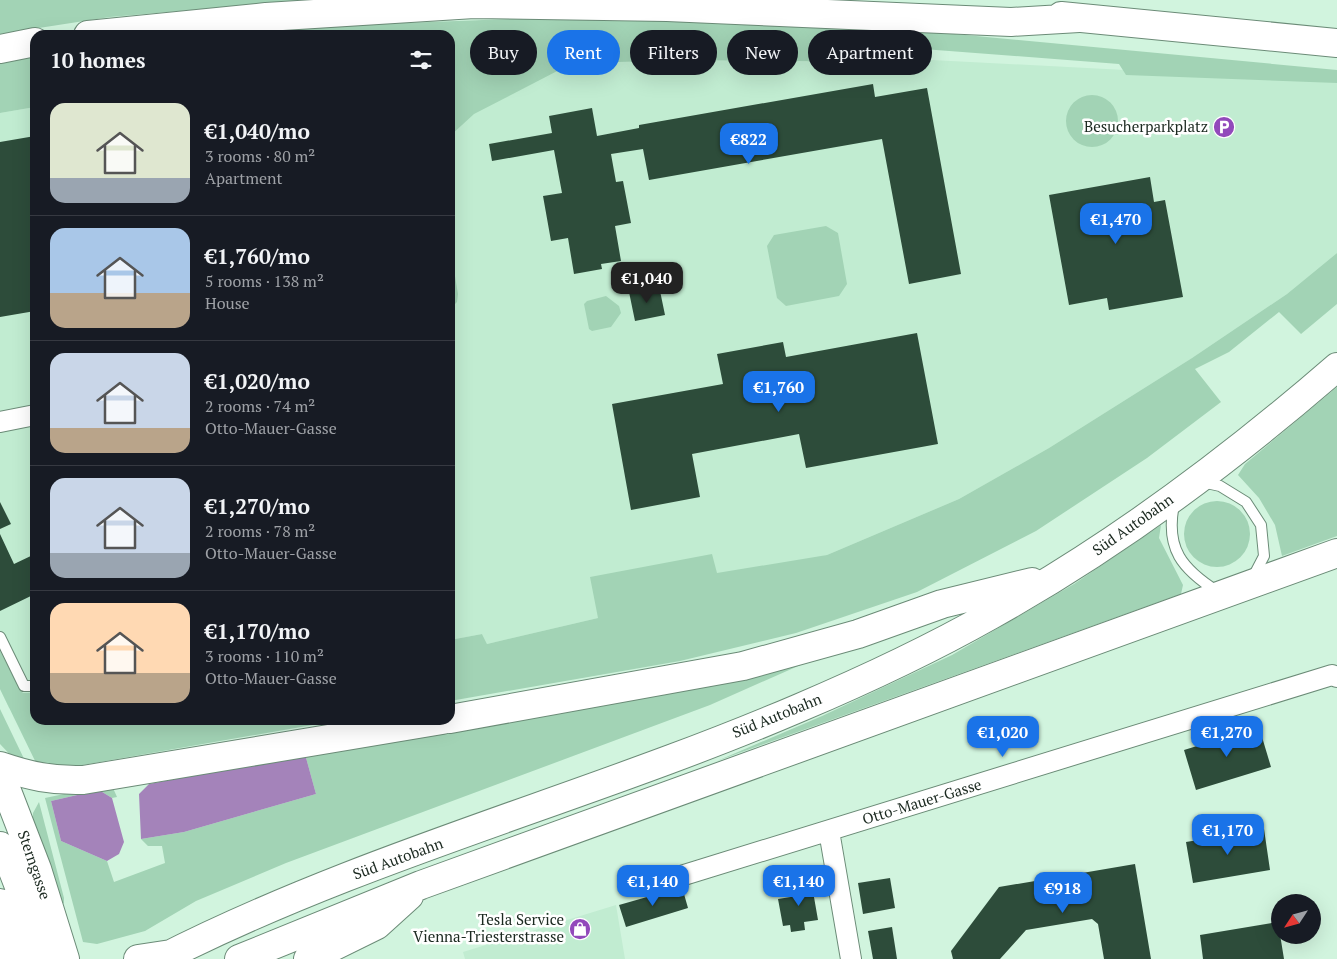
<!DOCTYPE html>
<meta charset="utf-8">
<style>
body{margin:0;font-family:"PT Serif",serif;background:#242831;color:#f1f3f6;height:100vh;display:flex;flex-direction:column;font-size:19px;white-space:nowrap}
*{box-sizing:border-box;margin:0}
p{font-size:16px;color:#9ea1a6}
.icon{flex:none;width:28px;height:28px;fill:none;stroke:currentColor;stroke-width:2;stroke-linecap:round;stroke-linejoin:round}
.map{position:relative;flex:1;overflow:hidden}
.panel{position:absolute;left:30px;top:30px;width:425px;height:695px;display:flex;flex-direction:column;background:#171b24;border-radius:15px;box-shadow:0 5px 20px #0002}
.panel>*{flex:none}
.guide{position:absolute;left:470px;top:30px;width:475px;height:45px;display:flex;gap:10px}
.needle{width:32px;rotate:234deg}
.fabs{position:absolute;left:1271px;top:894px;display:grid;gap:10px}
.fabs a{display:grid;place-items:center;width:50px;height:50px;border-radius:50%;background:#171b24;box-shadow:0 5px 20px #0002;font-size:25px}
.price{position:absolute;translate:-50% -42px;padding:0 11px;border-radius:10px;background:#1a73e8;color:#fff;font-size:16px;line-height:32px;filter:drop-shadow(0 1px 2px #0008)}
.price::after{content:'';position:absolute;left:50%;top:30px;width:15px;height:11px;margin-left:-8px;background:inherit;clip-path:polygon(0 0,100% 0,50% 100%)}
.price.current{background:#222;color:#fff}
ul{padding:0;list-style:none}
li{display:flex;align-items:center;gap:15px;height:125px;padding:0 20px}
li+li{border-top:1px solid #363941}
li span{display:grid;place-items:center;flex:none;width:140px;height:100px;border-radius:15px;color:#555}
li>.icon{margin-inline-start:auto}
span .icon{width:60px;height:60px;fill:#fffc;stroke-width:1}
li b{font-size:21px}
h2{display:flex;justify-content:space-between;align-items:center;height:60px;padding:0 20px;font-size:21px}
.chip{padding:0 18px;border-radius:22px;background:#171b24;box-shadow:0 5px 20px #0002;font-size:18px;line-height:45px}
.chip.current{background:#1a73e8;color:#fff}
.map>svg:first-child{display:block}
.built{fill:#c1ecd1}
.green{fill:#a2d3b5}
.water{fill:#a483ba}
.building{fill:#2d4c3a}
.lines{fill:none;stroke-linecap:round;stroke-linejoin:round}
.service-casing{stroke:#6b8b77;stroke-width:12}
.minor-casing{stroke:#6b8b77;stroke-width:22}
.secondary-casing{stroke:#6b8b77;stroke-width:30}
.motorway-casing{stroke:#6b8b77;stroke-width:30}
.service{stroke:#fff;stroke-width:10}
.minor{stroke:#fff;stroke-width:20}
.secondary{stroke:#fff;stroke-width:28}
.motorway{stroke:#fff;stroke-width:28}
.labels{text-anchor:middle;stroke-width:5;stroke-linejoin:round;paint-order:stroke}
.poi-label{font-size:15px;fill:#1b2920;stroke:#fff;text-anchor:end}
.street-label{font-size:15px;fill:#1b2920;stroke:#fff}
</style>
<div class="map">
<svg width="1337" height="959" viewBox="0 0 1337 959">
<rect width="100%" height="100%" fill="#d1f4de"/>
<path class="built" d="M817,54L1337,81V253L1287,294L1192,358L1049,448L959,499L827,555L598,618L487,644L482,634L450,640V55Z
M35,107V707L9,708L0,689V113Z
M616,905L625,959H465L463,952Z"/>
<path class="green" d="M0,0H310L110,17L0,34Z
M565,17L913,30L1337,70V83L1126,75L1119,64L923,49L914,62L686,60L584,63L563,68L474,114L450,136V35H211L296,27Z
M35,57V107L0,113V63Z
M1066 121a26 26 0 1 1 52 0a26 26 0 1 1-52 0Z
M826,226L838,233L847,284L839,296L786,306L777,298L767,246L774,235Z
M450,246L458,294L457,302L450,309Z
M1337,253V304L1301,334L1279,312L1229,352L1195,369L1221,402L1147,458L1036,531L917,592L796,633L680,661L450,701V640L482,634L487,644L598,618L590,577L712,554L717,573L827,555L959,499L1049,448L1192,358L1287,294Z
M606,296L619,306L621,313L611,327L592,331L589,329L584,304L587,301Z
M1337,387V536L1282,556L1275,525L1259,498L1238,475L1245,464Z
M1184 534a33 33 0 1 1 66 0a33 33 0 1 1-66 0Z
M1161,525L1159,538L1183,585L1181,594L717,761L822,716L952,655L1074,584Z
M0,651L20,690L23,693H35V720H341L71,767L39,769L0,689Z
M814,659L710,705L286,863L196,901L145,931L97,944L83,942L45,798L107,785L113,788L117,797L112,798L99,790L51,801L61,841L107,861L114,882L165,863L162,846H148L141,839L184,832L316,794L305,754Z
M0,709L28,767L17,762L0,744Z
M39,802L64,898V903L61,905L33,823V813Z"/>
<path class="water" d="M305,754L316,794L184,832L141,839L139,794L149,784Z
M99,790L112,798L124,842L119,854L107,861L61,841L51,801Z"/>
<path class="building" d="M873,84L875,97L927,88L961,274L909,284L882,139L649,180L643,149L611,154L616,182L623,181L631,223L615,226L621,261L601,264L602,269L574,274L568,238L551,241L543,196L562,193L554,150L492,161L489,144L552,133L549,116L592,108L597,136L639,128V125Z
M35,136V311L0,317V142Z
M1150,177L1154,202L1165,200L1183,297L1109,310L1107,298L1069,305L1049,195Z
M659,286L665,315L635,321L629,292Z
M917,333L938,444L806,468L799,434L692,454L700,497L631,510L612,404L723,384L717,354L783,342L786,357Z
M0,502L11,524L0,529Z
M0,534L14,564L35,554V594L0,611Z
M1259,727L1271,767L1196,790L1184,750Z
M1264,829L1270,870L1193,883L1186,842Z
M1135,864L1151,959H1104L1098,924L1092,919L1026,930L1000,959H953L951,951L999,887Z
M890,878L895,908L863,914L858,883Z
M811,880L818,920L804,922L805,930L791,932L790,925L783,926L778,899L797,896L795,883Z
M682,887L688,908L626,927L619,905Z
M1278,922L1284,959H1203L1200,935Z
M892,927L897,959H873L868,931Z"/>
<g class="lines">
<g class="service-casing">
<path id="service" d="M1202,482L1220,486L1246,502L1261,525L1264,556L1252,579
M1174,504C1165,549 1182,569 1218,592
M0,637L24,686H35"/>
</g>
<g class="minor-casing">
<path id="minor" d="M0,422L35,415
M829,831L851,959
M684,875L1332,675L1337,677"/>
</g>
<g class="secondary-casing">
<path id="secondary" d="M0,773L37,869L65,959
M0,846C21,879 29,921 37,959
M0,903L10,959"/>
</g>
<g class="motorway-casing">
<path id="motorway" d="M1061,16L1337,43
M88,35L266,17L474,4L667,7L1011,22L1079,18
M0,49L35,42
M450,719L743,666L858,634L942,604L1032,582
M0,766C29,776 53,781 83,780L442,720
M138,959L171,954
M161,959C365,855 589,798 799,708C865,680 929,650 991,615C1115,546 1230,460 1337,367
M239,959L421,885L1337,553
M308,959L377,925L409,896"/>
</g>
<use href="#service" class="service"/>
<use href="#minor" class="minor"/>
<use href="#secondary" class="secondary"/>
<use href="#motorway" class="motorway"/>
</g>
<defs>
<g id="parking-disc" transform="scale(1.125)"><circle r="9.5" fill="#9249bb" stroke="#fff"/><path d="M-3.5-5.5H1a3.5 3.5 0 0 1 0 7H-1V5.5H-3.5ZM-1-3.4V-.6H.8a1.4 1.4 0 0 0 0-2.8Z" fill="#fff"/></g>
<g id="shop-disc" transform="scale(1.125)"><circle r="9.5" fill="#9249bb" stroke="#fff"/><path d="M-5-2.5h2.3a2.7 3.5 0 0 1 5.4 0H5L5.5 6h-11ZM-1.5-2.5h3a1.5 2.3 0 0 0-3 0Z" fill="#fff"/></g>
</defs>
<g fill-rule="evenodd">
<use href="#parking-disc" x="1224" y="127"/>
<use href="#shop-disc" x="580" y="929"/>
</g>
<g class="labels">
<g class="poi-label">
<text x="1208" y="132">Besucherparkplatz</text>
<text x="564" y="925">Tesla Service<tspan x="564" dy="17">Vienna-Triesterstrasse</tspan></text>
</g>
<g class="street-label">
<text transform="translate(1133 525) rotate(-35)" y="5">Süd Autobahn</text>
<text transform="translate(777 716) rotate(-22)" y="5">Süd Autobahn</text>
<text transform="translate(922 802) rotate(-17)" y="5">Otto-Mauer-Gasse</text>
<text transform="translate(398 859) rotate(-20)" y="5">Süd Autobahn</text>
<text transform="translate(34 865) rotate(71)" y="5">Sterngasse</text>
</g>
</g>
</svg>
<div class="fabs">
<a><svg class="needle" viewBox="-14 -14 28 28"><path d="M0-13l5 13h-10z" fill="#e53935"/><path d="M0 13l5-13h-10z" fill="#9ea1a6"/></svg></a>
</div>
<b class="price" style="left:749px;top:165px">€822</b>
<b class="price" style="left:1116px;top:245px">€1,470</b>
<b class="price current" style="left:647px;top:304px">€1,040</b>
<b class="price" style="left:779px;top:413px">€1,760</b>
<b class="price" style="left:1003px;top:758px">€1,020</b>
<b class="price" style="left:1227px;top:758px">€1,270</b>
<b class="price" style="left:1228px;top:856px">€1,170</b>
<b class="price" style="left:653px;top:907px">€1,140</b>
<b class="price" style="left:799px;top:907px">€1,140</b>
<b class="price" style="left:1063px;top:914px">€918</b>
<div class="guide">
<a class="chip">Buy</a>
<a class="chip current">Rent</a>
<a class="chip">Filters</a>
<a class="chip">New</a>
<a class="chip">Apartment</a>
</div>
<section class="panel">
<h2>10 homes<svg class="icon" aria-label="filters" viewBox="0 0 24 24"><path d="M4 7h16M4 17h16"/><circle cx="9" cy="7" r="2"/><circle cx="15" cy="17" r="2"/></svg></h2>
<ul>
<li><span style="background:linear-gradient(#dfe7d0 75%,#9aa5b1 0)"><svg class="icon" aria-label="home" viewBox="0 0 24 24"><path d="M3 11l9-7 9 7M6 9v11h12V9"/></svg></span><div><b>€1,040/mo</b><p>3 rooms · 80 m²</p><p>Apartment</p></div></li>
<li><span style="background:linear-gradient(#a9c7e8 65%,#b9a48a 0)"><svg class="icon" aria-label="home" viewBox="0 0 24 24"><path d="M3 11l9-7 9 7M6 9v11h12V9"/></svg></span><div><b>€1,760/mo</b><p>5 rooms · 138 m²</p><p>House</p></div></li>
<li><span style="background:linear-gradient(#c9d6e8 75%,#b9a48a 0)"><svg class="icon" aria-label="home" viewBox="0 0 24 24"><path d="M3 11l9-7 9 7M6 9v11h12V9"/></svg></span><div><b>€1,020/mo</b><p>2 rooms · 74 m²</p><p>Otto-Mauer-Gasse</p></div></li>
<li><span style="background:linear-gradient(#c9d6e8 75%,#9aa5b1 0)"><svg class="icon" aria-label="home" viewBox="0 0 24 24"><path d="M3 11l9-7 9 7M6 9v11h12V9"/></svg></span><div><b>€1,270/mo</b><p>2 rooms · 78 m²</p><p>Otto-Mauer-Gasse</p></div></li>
<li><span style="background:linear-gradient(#ffd9b3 70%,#b9a48a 0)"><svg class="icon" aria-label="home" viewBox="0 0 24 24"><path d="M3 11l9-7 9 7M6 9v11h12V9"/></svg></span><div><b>€1,170/mo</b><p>3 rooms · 110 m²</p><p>Otto-Mauer-Gasse</p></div></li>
</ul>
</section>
</div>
